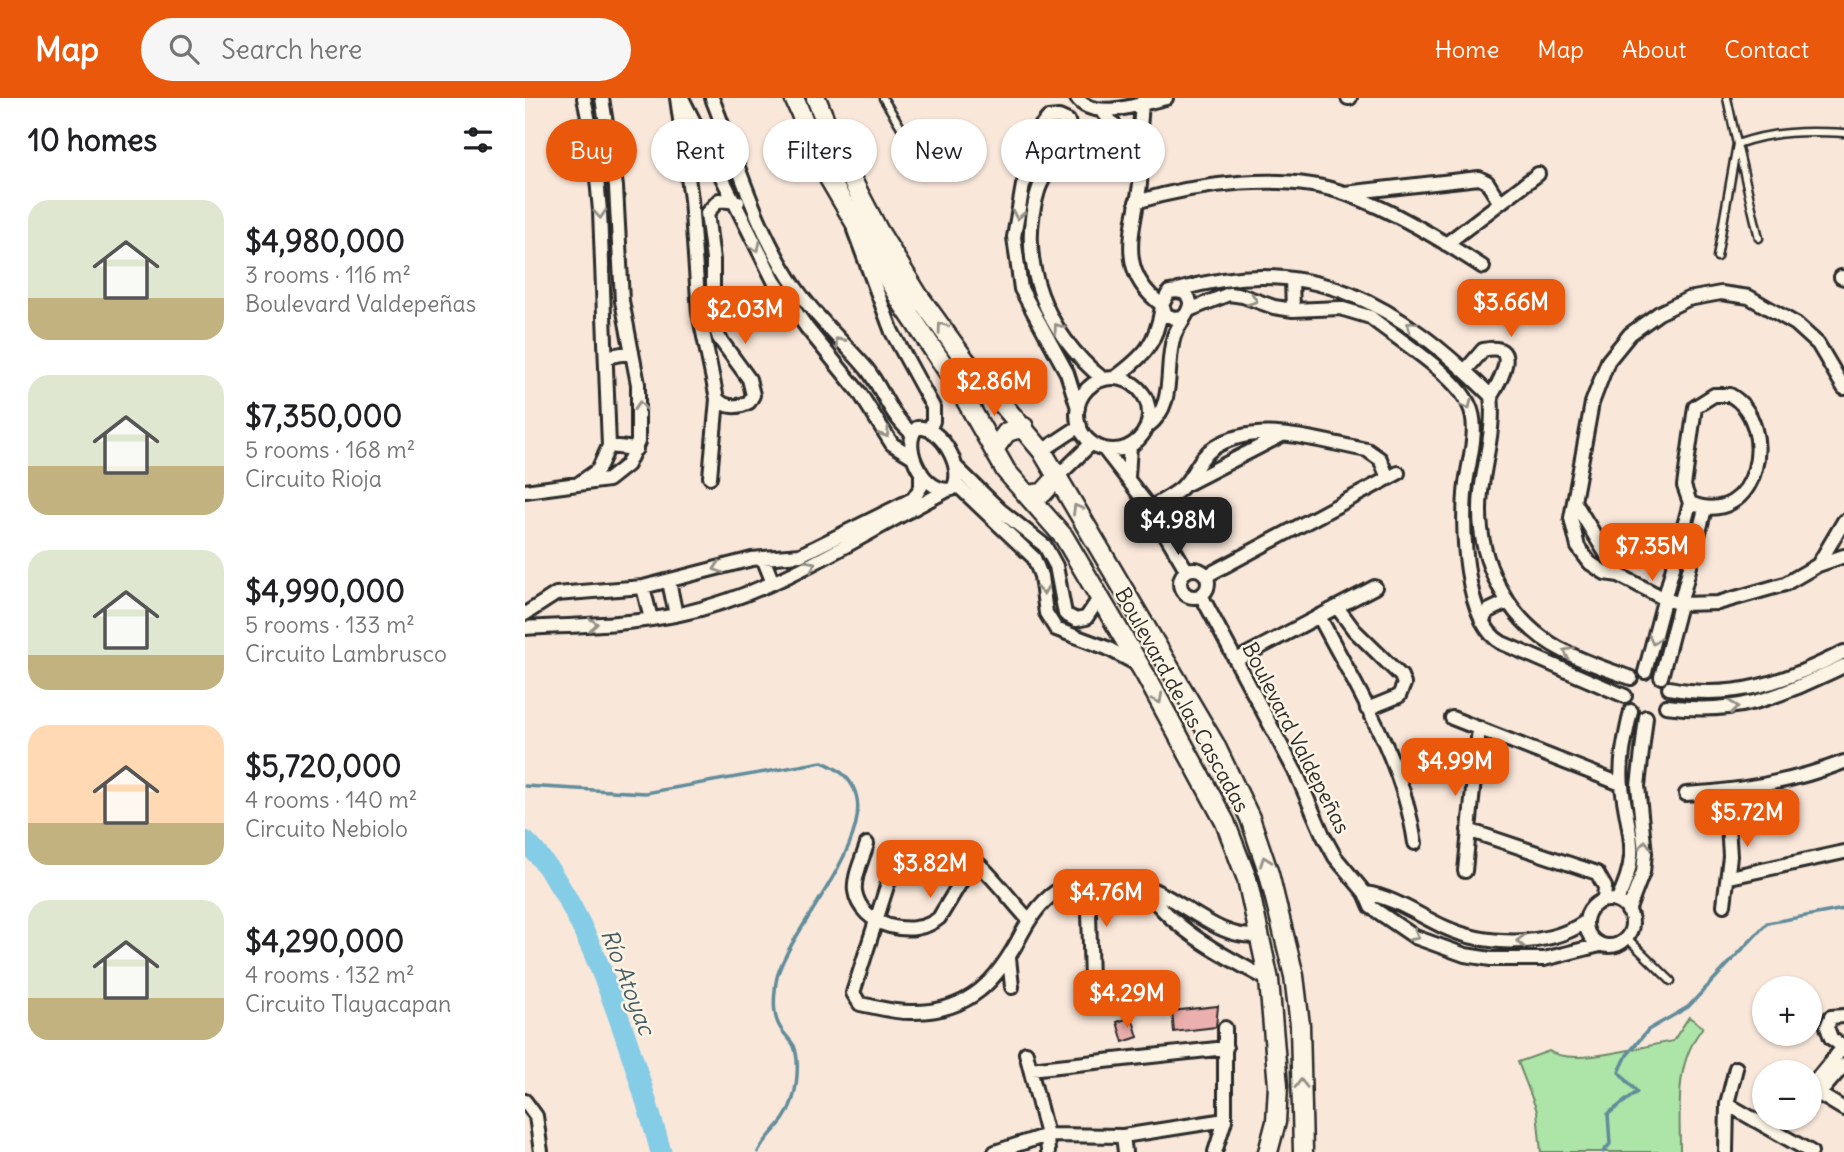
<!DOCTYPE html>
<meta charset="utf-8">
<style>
body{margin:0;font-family:Delius,sans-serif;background:#f6f6f6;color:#202124;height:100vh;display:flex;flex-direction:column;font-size:26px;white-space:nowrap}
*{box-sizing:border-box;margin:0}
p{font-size:23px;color:#757577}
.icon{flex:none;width:38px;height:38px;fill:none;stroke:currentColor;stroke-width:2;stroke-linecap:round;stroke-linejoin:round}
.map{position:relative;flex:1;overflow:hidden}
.details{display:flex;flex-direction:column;background:#fff;width:525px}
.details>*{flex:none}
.hud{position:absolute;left:21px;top:21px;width:665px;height:63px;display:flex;gap:14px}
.buttons{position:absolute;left:1227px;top:878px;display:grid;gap:14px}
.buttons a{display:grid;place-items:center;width:70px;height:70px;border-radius:50%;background:#fff;box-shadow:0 2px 5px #0004;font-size:35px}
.price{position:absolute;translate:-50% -60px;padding:0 16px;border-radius:14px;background:#ea580c;color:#fff;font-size:23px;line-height:46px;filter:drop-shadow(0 2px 4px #0008)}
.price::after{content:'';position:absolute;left:50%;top:42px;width:21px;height:16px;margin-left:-10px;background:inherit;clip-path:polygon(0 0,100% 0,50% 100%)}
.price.current{background:#222;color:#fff}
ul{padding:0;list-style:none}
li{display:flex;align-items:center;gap:21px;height:175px;padding:0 28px}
li span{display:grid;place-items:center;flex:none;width:196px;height:140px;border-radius:21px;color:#555}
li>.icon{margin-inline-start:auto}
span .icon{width:84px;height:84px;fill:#fffc;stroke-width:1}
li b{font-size:30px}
h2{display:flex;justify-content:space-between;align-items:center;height:84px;padding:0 28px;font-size:30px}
.chip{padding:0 24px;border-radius:32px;background:#fff;box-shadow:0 2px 5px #0004;font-size:24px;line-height:63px}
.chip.current{background:#ea580c;color:#fff}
header{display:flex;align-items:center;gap:42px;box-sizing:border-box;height:98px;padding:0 35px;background:#ea580c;color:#fff}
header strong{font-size:33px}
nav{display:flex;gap:38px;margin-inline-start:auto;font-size:24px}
.search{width:490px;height:63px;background:#f6f6f6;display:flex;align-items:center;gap:18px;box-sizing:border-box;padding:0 24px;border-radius:38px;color:#757577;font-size:26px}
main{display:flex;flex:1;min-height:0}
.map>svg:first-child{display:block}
.green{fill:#ade4a7;stroke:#6c8869;stroke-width:2}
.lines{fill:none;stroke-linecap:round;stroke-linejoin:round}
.stream{stroke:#618c9b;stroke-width:3.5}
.river{stroke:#85cce6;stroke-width:21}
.building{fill:#ebafad;stroke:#2b2b2b;stroke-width:2}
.service-casing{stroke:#2b2b2b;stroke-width:11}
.minor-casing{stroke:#2b2b2b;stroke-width:18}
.secondary-casing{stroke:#2b2b2b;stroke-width:23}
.service{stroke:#fcf5e5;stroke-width:6}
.minor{stroke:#fcf5e5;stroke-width:12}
.secondary{stroke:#fcf5e5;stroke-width:18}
.oneway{stroke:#949088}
.labels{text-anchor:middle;stroke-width:5;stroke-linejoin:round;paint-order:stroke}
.street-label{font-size:21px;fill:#2b2b2b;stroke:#fcf5e5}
.water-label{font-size:23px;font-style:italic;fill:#465b63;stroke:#fcf5e5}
</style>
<header>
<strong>Map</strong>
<div class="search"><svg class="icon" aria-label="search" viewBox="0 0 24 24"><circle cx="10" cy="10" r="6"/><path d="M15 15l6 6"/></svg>Search here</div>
<nav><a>Home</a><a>Map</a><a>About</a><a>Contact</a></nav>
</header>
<main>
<section class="details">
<h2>10 homes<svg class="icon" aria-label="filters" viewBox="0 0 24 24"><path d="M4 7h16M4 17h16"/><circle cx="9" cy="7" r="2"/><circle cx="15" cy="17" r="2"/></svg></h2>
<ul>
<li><span style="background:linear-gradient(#dfe7d0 70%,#c2b280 0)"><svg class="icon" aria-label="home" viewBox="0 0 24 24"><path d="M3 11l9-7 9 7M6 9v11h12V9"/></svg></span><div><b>$4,980,000</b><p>3 rooms · 116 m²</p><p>Boulevard Valdepeñas</p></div></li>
<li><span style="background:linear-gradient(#dfe7d0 65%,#c2b280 0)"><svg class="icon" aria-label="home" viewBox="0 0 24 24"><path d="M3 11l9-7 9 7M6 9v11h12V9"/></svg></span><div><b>$7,350,000</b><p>5 rooms · 168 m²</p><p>Circuito Rioja</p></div></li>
<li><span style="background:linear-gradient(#dfe7d0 75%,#c2b280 0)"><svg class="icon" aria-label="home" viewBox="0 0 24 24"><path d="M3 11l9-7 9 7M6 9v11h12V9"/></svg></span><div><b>$4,990,000</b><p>5 rooms · 133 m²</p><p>Circuito Lambrusco</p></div></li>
<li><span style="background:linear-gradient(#ffd9b3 70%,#c2b280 0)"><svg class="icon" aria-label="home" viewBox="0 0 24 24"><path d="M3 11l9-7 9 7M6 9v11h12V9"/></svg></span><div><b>$5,720,000</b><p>4 rooms · 140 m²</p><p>Circuito Nebiolo</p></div></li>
<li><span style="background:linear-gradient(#dfe7d0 70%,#c2b280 0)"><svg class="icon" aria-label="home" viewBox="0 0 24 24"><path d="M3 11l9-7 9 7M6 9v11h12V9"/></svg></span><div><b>$4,290,000</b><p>4 rooms · 132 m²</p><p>Circuito Tlayacapan</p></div></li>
</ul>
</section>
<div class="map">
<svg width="1319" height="1054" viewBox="0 0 1319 1054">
<rect width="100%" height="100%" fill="#f9e7da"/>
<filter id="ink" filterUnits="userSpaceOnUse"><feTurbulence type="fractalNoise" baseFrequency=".0143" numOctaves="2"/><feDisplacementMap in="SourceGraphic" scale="14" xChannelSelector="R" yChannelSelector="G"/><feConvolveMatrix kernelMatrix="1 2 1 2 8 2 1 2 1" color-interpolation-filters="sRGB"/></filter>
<g filter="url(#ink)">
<path class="green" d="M1164,919L1178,929C1149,966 1155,1009 1155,1054H1016L1012,1013L993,964L1024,953C1048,969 1118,948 1148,943Z"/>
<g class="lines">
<path class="stream" d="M0,688L120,695L297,664C396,702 259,829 251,884C249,899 247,918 256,931C260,937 266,942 269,948C275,963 272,992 266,1006C260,1026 242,1036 233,1054
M1078,1054L1085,1046L1083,1016L1112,994L1094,974L1102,957L1123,932L1163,909L1242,825L1319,811"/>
<path class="river" d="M0,743C63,803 112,969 136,1054"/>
</g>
<path class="building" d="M693,908L691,929L649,934L647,913Z
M607,919L613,939L598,944L592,924Z"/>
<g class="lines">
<g class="service-casing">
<path id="service" d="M358,0L379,34
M1234,140L1212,46C1249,33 1281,33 1319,35
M1192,159L1212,46L1202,0
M1102,840L1146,883"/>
</g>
<g class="minor-casing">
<path id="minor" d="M152,0L166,101L174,215L192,301L185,379
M157,0L249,183L282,230L334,294L367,346L388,359
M187,0C213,65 231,132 271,190C291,220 318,243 341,270C358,291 365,318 387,335
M552,0C569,24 616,5 641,0
M823,0H825
M617,4C616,21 614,37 614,54C614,65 616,75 615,86C609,133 590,172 637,207
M576,12L614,55
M820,95L954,80L962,84L975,105
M611,104C671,86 761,73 822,96C869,113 915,141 958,169
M329,132L367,234L408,309V323L404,332
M921,146L1013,76
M1316,179L1319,180
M767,181L768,212
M653,192C786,152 874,207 966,298C970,330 960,361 956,394C949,459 981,525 1041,554C1061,565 1084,572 1106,580
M664,212L704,196L718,198L749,209L768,212L815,210L845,219C872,241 930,276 944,307C955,329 944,362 941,386C936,425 939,525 977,545L1100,598
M81,259L107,254
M940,273L958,252C997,243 976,282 966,298
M591,279C620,257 631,246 637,209
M552 316a36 36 0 1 1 72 0a36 36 0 1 1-72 0Z
M1319,290L1293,246L1271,226L1224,199L1196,195L1163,201L1134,215L1105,236L1083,263L1067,305L1046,420L1053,449L1065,465L1080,475L1094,477L1140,501L1156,506L1193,505L1260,486L1293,467L1319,423
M1189,297H1205C1255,325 1234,433 1165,405L1159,388L1170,309Z
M192,301C201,310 213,310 224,304L228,297L224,281L194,240L188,222V162L182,115L194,102L213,104
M553,310L542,275L496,191L489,139L498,87L515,52L513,32L523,20L534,19L543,23L546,37C537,56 519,73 513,93C491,164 522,236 578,281
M623,328C652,306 639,269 649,238C652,228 666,214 665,204C663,193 653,192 644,194L637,207L641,217L649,220L658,219
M392,330C415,326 442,373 427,391C402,399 374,349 392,330Z
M84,348L111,351
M579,351L625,410L662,473
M517,353L555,328
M430,368L475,412L520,448L531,468L540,516L551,522L561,520L575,499
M532,379L567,345
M603,379L605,348
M53,386L73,372L84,348L75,113L69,48L59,0
M431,386L509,460L516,478L521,515L531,531L582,550L612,566
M660,387L757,337
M0,393L83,382L102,367L113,344V286L97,203L91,89L77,0
M1050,405L1094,477
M625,410C635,403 653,396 660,386C671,373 675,358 690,349C734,321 796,344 842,352L855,361L863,380
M238,460L248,485
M1293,467L1319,458
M655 485a14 14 0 1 1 28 0a14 14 0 1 1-28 0Z
M681,478L873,375
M144,484L151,517
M118,489L126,521
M676,497L772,677L798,737L810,759L840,795L846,809L890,839L940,857L966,861H1019L1075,847
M812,509L829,532L876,578L879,586L874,598L842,611
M0,516L31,496L118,489L227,461L275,457L388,401L396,389V374
M794,518C832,591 878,662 890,745
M957,523L963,513L982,504
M0,530C51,527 105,527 155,516C252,495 334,438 421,393
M711,562L850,489
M1120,574L1165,405
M1136,579L1180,411
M1144,590C1209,603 1262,583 1319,554
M1141,608C1215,618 1254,598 1319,568
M927,620L1096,686
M1161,696C1217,693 1267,684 1319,664
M943,732L1072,775L1080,789L1079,802
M342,746C338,760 328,779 330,793C335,828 388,842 414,820L449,762
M940,773L954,630
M1205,779L1319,754
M563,781L566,882
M617,786C647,832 697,857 744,882
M840,795C868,799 893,817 919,829C960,848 1022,850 1060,824
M1061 825a23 23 0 1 1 46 0a23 23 0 1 1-46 0Z
M1092,803C1117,752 1103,739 1097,688C1094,664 1101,636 1106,613
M1199,807L1205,758L1201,694
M1103,813L1118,774L1120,755L1113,688L1121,619
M504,822C490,808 463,771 448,762C417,744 382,758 363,785L328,895L335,906C352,909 371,915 388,914C445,914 473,882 497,835C507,816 522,795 544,787C634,756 675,847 736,837
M484,860L487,889
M1319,948L1287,987L1294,996L1319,1011
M1318,949L1306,940L1302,929L1306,919L1319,918
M501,955L522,1037L523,1054
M505,971L701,950
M1294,996L1319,967
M0,1003L11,1018L16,1054
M1202,1006L1286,1054
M598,1038L600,1054
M470,1054L522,1037L598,1038L700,1022
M690,1054L700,1022V930
M1201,1054L1202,1006L1211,970"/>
</g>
<g class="secondary-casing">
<path id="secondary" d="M269,0L302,77L377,205L434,290L481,373L539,439L621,578L700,724L722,781L744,882L753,988L751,1024L743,1054
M291,0L314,57L353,132L393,197L440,262L517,353L689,645L725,720L744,776L769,878L775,927L778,1054
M469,351L482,334L499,329
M502,397L518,395L532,379"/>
</g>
<use href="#service" class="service"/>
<use href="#minor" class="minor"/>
<use href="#secondary" class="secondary"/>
</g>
<defs><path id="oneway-chevron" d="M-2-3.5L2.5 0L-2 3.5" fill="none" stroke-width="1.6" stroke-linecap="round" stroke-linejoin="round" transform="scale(1.75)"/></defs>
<g class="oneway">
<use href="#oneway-chevron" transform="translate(75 116) rotate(86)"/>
<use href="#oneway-chevron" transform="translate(493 117) rotate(100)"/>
<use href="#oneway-chevron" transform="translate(231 149) rotate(64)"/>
<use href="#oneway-chevron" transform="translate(728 202) rotate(20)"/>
<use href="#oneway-chevron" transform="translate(886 228) rotate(-143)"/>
<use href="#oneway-chevron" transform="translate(417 229) rotate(-126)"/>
<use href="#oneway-chevron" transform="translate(533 230) rotate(-125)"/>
<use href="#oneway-chevron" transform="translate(314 244) rotate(-132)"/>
<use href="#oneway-chevron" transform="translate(942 307) rotate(65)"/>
<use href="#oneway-chevron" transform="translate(115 308) rotate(-93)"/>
<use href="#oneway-chevron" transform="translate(360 335) rotate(57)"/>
<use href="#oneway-chevron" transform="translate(552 411) rotate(-120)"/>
<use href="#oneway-chevron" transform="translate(286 467) rotate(-28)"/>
<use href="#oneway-chevron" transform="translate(193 470) rotate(162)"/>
<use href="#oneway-chevron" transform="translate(518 492) rotate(83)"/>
<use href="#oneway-chevron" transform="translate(68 526) rotate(-4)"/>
<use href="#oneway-chevron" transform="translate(1129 542) rotate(105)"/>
<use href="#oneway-chevron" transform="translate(1043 554) rotate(-154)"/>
<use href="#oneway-chevron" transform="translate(633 601) rotate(62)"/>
<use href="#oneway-chevron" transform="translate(1209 609) rotate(-6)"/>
<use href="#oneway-chevron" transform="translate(1120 747) rotate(-89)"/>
<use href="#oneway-chevron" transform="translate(740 763) rotate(-110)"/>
<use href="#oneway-chevron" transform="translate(890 838) rotate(28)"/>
<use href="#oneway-chevron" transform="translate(996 843) rotate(-179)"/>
<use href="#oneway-chevron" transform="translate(776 986) rotate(-91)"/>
</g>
</g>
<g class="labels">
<g class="street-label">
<text transform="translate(657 602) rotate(61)" y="7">Boulevard de las Cascadas</text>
<text transform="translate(771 640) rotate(63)" y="7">Boulevard Valdepeñas</text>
</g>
<g class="water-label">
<text transform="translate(103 884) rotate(69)" y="8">Río Atoyac</text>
</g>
</g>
</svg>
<div class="buttons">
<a>+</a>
<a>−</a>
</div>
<b class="price" style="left:986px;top:241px">$3.66M</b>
<b class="price" style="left:220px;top:248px">$2.03M</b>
<b class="price" style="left:469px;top:320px">$2.86M</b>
<b class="price current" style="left:653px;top:459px">$4.98M</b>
<b class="price" style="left:1127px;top:485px">$7.35M</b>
<b class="price" style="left:930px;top:700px">$4.99M</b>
<b class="price" style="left:1222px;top:751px">$5.72M</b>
<b class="price" style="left:405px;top:802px">$3.82M</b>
<b class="price" style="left:581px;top:831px">$4.76M</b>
<b class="price" style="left:602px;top:932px">$4.29M</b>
<div class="hud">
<a class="chip current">Buy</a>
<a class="chip">Rent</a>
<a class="chip">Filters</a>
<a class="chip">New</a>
<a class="chip">Apartment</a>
</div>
</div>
</main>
